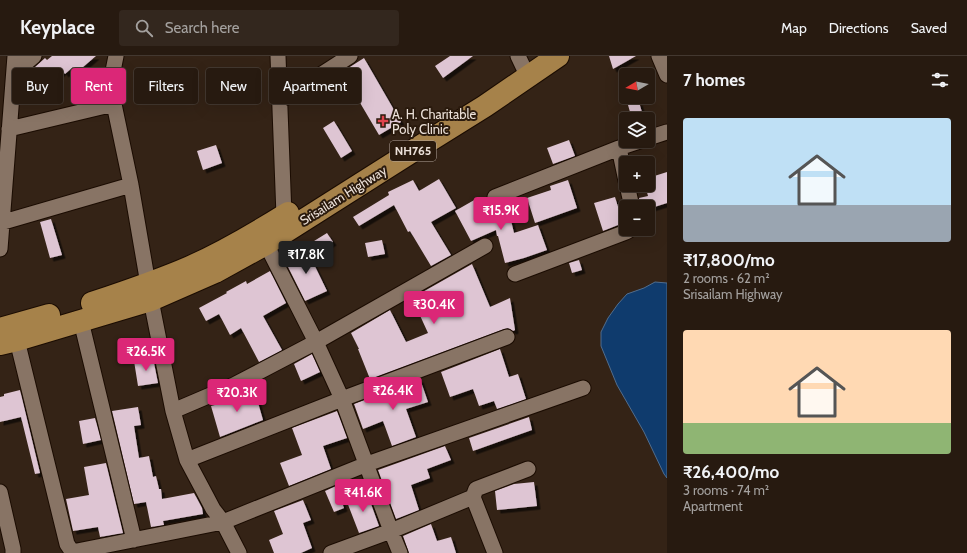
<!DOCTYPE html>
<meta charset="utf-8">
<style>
body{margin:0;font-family:Cabin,sans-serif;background:#33271e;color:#f1f3f6;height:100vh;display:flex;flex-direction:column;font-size:15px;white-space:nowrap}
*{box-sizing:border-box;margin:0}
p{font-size:13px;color:#a4a19f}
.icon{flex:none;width:22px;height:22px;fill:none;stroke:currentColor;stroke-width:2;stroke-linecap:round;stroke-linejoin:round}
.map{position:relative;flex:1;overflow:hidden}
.panel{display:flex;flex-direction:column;background:#271a10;width:300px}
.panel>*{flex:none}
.guide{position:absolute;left:12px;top:12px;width:380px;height:36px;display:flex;gap:8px}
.needle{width:26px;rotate:260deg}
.controls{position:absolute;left:619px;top:12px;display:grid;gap:8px}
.controls a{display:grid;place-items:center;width:36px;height:36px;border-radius:4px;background:#271a10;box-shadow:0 4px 16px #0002,0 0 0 1px #433830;font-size:20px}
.price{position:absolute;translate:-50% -34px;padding:0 9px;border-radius:4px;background:#db2777;color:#fff;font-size:13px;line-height:26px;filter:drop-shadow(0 1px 2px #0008)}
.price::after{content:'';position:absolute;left:50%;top:24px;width:12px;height:9px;margin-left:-6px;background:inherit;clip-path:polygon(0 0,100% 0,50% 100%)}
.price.current{background:#222;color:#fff}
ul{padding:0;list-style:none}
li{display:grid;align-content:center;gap:8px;height:212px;padding:0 16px}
li span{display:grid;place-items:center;height:124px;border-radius:4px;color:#555}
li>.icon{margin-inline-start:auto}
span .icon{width:72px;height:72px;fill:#fffc;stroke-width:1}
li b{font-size:17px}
h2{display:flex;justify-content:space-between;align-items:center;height:48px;padding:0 16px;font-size:17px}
.tag{padding:0 14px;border-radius:4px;background:#271a10;box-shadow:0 4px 16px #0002,0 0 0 1px #433830;font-size:14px;line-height:36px}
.tag.current{background:#db2777;color:#fff}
header{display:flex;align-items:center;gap:24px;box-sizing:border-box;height:56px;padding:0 20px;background:#271a10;border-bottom:1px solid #433830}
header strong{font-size:19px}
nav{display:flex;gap:22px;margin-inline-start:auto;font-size:14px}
.search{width:280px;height:36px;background:#33271e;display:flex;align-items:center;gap:10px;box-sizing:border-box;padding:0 14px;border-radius:4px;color:#a4a19f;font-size:15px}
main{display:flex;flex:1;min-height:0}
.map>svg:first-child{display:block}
.water{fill:#0f3b6d;stroke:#516d8d}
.building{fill:#dec5d3;filter:url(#shadow)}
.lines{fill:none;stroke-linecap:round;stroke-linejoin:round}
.minor-casing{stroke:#1b0c02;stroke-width:17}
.trunk-casing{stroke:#1b0c02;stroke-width:24}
.minor{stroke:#887465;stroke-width:15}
.trunk{stroke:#a6824a;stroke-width:22}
.health-dot{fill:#e0444e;stroke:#2a1a0d;stroke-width:1.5}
.labels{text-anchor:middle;stroke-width:4;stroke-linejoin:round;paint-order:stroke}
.shield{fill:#2a1a0d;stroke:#b2a59c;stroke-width:1}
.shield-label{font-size:12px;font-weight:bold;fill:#ece1d9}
.poi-label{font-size:13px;fill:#ece1d9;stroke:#2a1a0d;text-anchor:start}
.street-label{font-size:13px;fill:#ece1d9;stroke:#2a1a0d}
</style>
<header>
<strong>Keyplace</strong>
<div class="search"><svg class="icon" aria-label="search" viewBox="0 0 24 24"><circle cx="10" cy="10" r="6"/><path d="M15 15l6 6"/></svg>Search here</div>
<nav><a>Map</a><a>Directions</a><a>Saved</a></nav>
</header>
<main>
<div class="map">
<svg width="667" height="497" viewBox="0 0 667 497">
<defs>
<filter id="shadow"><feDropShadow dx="3.5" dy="3.5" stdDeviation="0" flood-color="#0009"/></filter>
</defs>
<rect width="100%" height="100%" fill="#342316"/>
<path class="water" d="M655,226L667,227V422L664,418L644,376L617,329L601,290V276L608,262L618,248L627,238L644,232Z"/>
<path class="building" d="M52,0H96L76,17L73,11L65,18L63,15L51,27L35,11L45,2L47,4Z
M450,0H473L443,22L435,10Z
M609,0H636L613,13Z
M364,2L401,66L379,79L346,23L319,44L312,35Z
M104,18V40L86,45L79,27Z
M639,46L644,63H632L628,49Z
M334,65L352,95L341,102L323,72Z
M569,84L575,100L553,108L547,92Z
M216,89L222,107L203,114L197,95Z
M667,116V147L648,153V151H641L639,142L648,140L645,129H648V122Z
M439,123L456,152L431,166L451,199L431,210L410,175L408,176L394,149L359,170L353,161L389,139L388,136L413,124L419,135Z
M568,124L577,152L535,167L527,142L551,134L550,130Z
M615,141L623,167L603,175L594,147Z
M476,143L478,155L507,148L514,177L538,169L547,194L524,202L505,207L498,180H497L496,174L471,185L455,155Z
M51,163L62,199L50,202L40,166Z
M327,177L333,186L312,199L306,190Z
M382,184L385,198L368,201L365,187Z
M302,195L303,199L309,198L327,235L305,245L284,203Z
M579,204L582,214L572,217L569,207Z
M472,208L490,251L510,242L515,274L513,275L508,272L504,273L370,323L358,293H359L351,277L390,254L406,286L428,277L412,242Z
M270,215L286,247L263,260L282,294L259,306L241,272L230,279L219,258L206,265L199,252L227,237L226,236L246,225L247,228Z
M500,293L509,321L518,318L526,343L497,353L494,345L479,350L473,333L450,341L441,316Z
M312,298L320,316L301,325L294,308Z
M153,302L158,327L138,330L134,305Z
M420,323L428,346L406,353L416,381L392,390L383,365L363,373L354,348Z
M254,333L263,364L220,381L211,350L234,344L233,340Z
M20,334L40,417L35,418L21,361L0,366V341L4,340V338Z
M138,351L141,369L134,370L139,402L149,400L153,421L156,420L159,433H161L162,443L194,437L202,452L203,458L163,465L164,469L151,471L146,446L134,448L112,355Z
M337,355L347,382L323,390L331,413L289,430L280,407L302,399L292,372Z
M529,361L532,374L473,395L469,382Z
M95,362L101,384L83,388L79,365Z
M445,390L451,404L427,413L430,422L411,429L419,454L396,463L378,414Z
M106,407L123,477L100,481L98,471L73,475L66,443L89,439L84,411Z
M534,426L537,450L497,454L495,435L514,428Z
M336,430L344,452L334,456L325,435Z
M367,437L379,470L359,477L347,446Z
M303,444L311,464L303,467L312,492L301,497H274L269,484L283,478L274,455Z
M431,468L437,485L451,481L456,497H409L403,480Z"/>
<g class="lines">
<g class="minor-casing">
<path id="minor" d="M116,0L113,15V32L114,48L131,129L148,228
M278,0L284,160
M518,0L528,21
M659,0L667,19
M14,17L34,0
M280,45L350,0
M9,73L114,48
M648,82L667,76
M619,92L626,125
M627,129L632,151
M495,141L619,92L640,85
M0,167L131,129
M262,180L316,286L342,343L391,475L400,497
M0,193L15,0
M515,218L626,176L631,173
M151,244L173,355L187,404L203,434L213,453L223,466L239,497
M81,265L134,484
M17,284L67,488L71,494L77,495L223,466L367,408L583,332
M173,355L234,329L316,286L485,190
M187,404L342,343L507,281
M0,436L13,493V497
M331,497L391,475L473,441
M495,497L473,441L476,433L528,413"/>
</g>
<g class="trunk-casing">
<path id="trunk" d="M92,247C125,236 158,225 190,211C224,196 256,177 288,157
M0,273L49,259
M0,288L17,284L151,244L215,216L266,188L408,98L485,50L558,0"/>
</g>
<use href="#minor" class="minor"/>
<use href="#trunk" class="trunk"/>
</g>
<path class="health-dot" d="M381 59h4v4h4v4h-4v4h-4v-4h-4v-4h4z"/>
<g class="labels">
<rect class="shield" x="390" y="85" width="46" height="20" rx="3"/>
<g class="shield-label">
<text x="413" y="99">NH765</text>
</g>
<g class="poi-label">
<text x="392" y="63">A. H. Charitable<tspan x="392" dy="15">Poly Clinic</tspan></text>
</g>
<g class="street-label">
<text transform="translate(343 139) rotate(-32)" y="5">Srisailam Highway</text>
</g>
</g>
</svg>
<div class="controls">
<a><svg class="needle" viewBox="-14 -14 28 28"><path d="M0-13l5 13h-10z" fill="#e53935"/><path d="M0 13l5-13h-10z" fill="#a4a19f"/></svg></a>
<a><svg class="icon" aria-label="layers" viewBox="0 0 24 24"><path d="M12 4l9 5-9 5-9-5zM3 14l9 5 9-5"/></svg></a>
<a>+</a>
<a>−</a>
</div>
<b class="price" style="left:501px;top:175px">₹15.9K</b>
<b class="price current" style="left:306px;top:219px">₹17.8K</b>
<b class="price" style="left:434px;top:269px">₹30.4K</b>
<b class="price" style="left:146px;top:316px">₹26.5K</b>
<b class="price" style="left:393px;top:355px">₹26.4K</b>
<b class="price" style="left:237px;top:357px">₹20.3K</b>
<b class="price" style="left:363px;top:457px">₹41.6K</b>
<div class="guide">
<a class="tag">Buy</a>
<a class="tag current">Rent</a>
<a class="tag">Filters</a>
<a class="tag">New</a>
<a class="tag">Apartment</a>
</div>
</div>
<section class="panel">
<h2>7 homes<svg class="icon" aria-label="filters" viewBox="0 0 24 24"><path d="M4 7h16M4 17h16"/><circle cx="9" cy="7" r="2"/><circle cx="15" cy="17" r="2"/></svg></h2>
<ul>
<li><span style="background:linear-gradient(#bfe0f5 70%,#9aa5b1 0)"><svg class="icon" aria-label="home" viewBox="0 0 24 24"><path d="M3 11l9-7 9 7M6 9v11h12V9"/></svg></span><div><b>₹17,800/mo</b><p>2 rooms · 62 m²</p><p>Srisailam Highway</p></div></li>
<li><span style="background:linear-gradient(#ffd9b3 75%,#8fb573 0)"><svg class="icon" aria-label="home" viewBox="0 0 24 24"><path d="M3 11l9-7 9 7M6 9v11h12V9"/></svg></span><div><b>₹26,400/mo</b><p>3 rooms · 74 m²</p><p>Apartment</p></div></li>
</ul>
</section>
</main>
